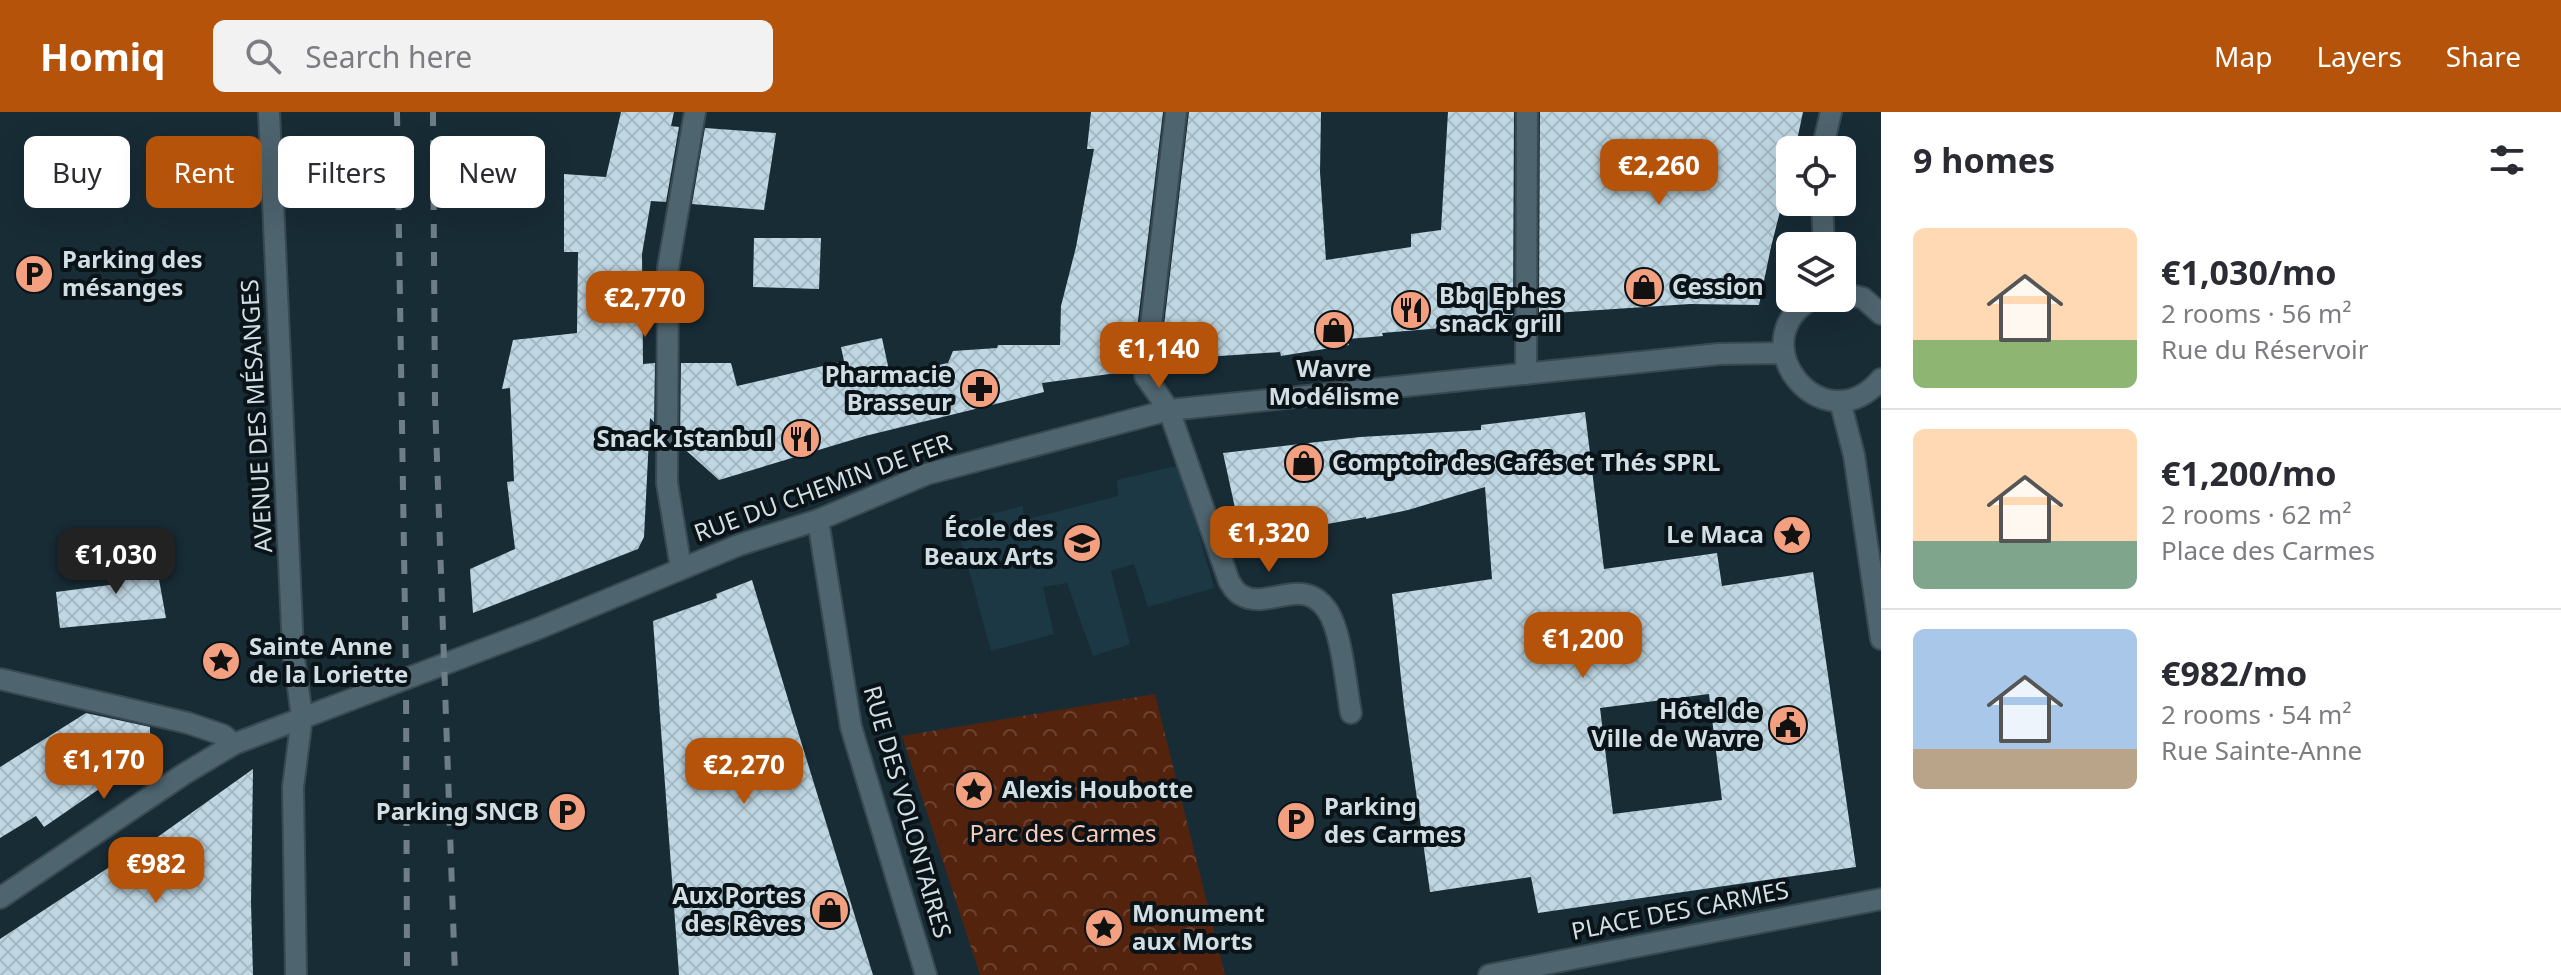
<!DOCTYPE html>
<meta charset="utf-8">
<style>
body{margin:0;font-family:"Noto Sans",sans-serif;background:#f2f2f3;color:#2b2b33;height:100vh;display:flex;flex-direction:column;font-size:30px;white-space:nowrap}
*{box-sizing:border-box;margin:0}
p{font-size:26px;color:#7c7c81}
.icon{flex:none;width:44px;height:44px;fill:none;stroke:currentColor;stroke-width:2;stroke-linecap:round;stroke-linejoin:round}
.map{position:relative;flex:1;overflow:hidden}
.panel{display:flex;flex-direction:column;background:#fff;width:680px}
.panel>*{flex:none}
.banner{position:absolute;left:24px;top:24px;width:760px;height:72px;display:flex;gap:16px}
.buttons{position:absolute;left:1776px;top:24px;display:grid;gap:16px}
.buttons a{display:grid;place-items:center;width:80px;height:80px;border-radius:12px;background:#fff;box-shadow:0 8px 32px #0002;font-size:40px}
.price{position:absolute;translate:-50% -68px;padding:0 18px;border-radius:16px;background:#b45309;color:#fff;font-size:26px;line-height:52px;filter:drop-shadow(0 2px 4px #0008)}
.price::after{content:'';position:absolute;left:50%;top:48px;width:24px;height:18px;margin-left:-12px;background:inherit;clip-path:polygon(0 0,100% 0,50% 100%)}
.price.current{background:#222;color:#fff}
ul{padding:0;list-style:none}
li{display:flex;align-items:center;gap:24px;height:200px;padding:0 32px}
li+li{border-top:2px solid #e1e1e2}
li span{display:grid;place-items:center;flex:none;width:224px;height:160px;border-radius:12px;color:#555}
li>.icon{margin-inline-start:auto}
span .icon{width:96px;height:96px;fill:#fffc;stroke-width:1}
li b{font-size:34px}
h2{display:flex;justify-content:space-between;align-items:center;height:96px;padding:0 32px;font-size:34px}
.pill{padding:0 28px;border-radius:12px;background:#fff;box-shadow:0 8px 32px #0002;font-size:28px;line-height:72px}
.pill.current{background:#b45309;color:#fff}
header{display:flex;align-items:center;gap:48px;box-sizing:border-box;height:112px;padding:0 40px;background:#b45309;color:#fff}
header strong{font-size:38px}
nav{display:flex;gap:44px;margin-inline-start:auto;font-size:28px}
.search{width:560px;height:72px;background:#f2f2f3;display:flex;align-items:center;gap:20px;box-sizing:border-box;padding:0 28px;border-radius:12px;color:#7c7c81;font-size:30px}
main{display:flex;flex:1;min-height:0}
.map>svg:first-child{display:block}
.built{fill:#1c3845}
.park{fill:url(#park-crowns)}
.building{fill:url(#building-cross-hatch);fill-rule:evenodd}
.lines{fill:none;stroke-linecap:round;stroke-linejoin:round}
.street-casing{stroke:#384951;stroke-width:24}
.secondary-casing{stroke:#384951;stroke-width:24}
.street{stroke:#4e646f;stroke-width:20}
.secondary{stroke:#4e646f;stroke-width:20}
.rail{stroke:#6e7e87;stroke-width:6;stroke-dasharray:14 14;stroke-linecap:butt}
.labels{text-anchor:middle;stroke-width:8;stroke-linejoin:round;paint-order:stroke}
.poi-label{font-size:24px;font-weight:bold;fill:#d1dee4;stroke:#0a1318;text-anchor:start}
.street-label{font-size:24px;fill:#d1dee4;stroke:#0a1318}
.park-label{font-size:24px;fill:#f9ccba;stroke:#0a1318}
</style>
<header>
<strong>Homiq</strong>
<div class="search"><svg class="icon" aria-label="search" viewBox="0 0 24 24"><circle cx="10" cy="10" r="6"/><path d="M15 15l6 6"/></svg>Search here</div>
<nav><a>Map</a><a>Layers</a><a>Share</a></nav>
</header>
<main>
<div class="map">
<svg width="1881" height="863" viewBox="0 0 1881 863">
<defs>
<pattern id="park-crowns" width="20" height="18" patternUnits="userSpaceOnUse" patternTransform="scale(2)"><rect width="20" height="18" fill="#54230e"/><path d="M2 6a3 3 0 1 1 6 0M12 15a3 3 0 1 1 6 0" fill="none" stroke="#6c4231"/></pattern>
<pattern id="building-cross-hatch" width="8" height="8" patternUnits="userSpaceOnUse" patternTransform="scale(2)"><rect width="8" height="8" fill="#bed7e3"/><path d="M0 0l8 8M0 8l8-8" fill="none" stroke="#a5b9c3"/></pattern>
</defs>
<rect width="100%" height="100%" fill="#182c36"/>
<path class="built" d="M1180,353L1214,476L1148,495L1134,452L1111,459L1130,532L1093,544L1067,471L1043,475L1054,522L991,539L956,411L1023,394L1024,408L1118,384L1117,368Z"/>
<path class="park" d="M1155,582L1225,863H980L902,624Z"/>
<path class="building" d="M621,0H674L671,14L679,15L666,90L651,89L642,142L643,252L655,251L654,310L650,306L644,425L638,437L473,501L470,457L515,437L507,370L514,369L510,276L502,277L513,228L577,221L578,140H564V62L606,65Z
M1091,0H1163L1132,259L1042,271L1044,280L865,324L719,368L680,333L681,251H731L737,274L844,249L841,235L882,226L890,263L948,251L953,239L997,236L998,233H1060L1061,194L1076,135L1094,37H1087Z
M1189,0H1321L1320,60L1326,148L1411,135V122L1441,118L1448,0H1514L1513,203L1502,204V211L1382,221L1383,224L1348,227L1349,233L1281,244L1280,240L1160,248Z
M1540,0H1803L1795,38H1790V60L1771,135L1759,193L1690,192L1539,202Z
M705,16L776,21L764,98L692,92Z
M754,126H821L819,177L753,175Z
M1585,300L1604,457L1717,441L1722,474L1813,460L1856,755L1538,801L1531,765L1430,780L1404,594L1392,482L1492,467L1485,375L1408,398L1366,407V405L1283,420V412L1240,419L1223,341L1360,325L1481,318V313ZM1709,582L1722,688L1613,702L1600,596Z
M154,440L166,506L60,516L56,480L117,472L113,445Z
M752,468L791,597L873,863H679L653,509L717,486L716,482Z
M86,601L150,615V642L44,715L36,704L0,726V655Z
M253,657L251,790L253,863H0V827L152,727V729Z"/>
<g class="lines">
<g class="street-casing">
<path id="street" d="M1176,0L1145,264L1169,298L1229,469C1232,474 1235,480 1241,483C1268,499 1302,462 1327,498C1342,519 1346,575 1351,601
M1822,38L1831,0
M1822,90L1824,134
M1526,262L1527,0
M1840,289L1854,343L1881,527
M818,408L851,615L926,863
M681,456L667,371L668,156L695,0
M0,567L188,611L223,623L234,632
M1489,863L1881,787"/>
</g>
<g class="secondary-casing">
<path id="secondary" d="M269,0L293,538L302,605L293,675L296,863
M1842,181L1863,186L1881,202
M1814,186C1737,228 1823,335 1881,267
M0,786L184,662L234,632L537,517L739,433L818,408L927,362L1169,298L1719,242L1784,241"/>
</g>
<use href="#street" class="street"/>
<use href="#secondary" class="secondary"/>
<path class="rail" d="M397,0L406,565L407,863
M433,0L435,290L455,863"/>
</g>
<defs>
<g id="parking-disc" transform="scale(2)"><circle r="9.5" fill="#f2a080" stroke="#0a1318"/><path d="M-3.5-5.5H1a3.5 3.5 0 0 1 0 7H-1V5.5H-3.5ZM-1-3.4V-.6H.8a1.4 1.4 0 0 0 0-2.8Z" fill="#111"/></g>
<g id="shop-disc" transform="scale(2)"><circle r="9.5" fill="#f2a080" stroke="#0a1318"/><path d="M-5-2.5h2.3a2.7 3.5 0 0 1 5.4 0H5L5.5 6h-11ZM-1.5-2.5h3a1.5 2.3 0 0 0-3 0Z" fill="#111"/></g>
<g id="restaurant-disc" transform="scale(2)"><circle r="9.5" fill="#f2a080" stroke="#0a1318"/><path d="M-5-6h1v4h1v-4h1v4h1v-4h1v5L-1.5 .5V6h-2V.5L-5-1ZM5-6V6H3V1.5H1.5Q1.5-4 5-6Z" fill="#111"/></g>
<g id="pharmacy-disc" transform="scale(2)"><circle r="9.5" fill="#f2a080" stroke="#0a1318"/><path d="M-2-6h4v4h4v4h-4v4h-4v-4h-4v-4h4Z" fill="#111"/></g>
<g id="sight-disc" transform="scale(2)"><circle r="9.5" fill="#f2a080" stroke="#0a1318"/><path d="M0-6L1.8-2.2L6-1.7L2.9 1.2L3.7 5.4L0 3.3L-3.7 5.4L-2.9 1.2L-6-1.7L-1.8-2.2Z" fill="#111"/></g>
<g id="school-disc" transform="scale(2)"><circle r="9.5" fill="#f2a080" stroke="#0a1318"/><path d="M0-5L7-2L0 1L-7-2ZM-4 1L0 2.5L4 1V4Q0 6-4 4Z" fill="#111"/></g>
<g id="civic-disc" transform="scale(2)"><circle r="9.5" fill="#f2a080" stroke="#0a1318"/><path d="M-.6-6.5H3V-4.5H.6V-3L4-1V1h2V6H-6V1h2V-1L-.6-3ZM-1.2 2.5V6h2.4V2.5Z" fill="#111"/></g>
</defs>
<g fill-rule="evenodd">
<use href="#parking-disc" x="34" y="162"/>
<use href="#shop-disc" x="1644" y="175"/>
<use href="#restaurant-disc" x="1411" y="198"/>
<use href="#shop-disc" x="1334" y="218"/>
<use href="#pharmacy-disc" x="980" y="277"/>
<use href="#restaurant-disc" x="801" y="327"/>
<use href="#shop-disc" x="1304" y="351"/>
<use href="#sight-disc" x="1792" y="423"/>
<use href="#school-disc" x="1082" y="431"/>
<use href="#sight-disc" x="221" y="549"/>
<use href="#civic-disc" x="1788" y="613"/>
<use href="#sight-disc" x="974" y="678"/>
<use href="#parking-disc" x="567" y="700"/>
<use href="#parking-disc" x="1296" y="709"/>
<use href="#shop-disc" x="830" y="798"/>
<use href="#sight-disc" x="1104" y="816"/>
</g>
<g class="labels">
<g class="poi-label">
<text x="62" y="156">Parking des<tspan x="62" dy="28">mésanges</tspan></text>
<text x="1672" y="183">Cession</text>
<text x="1439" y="192">Bbq Ephes<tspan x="1439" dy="28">snack grill</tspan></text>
<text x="1334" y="265" text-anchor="middle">Wavre<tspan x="1334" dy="28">Modélisme</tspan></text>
<text x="952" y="271" text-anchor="end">Pharmacie<tspan x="952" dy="28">Brasseur</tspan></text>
<text x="773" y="335" text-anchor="end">Snack Istanbul</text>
<text x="1332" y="359">Comptoir des Cafés et Thés SPRL</text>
<text x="1054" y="425" text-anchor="end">École des<tspan x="1054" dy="28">Beaux Arts</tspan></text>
<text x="1764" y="431" text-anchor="end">Le Maca</text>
<text x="249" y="543">Sainte Anne<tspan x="249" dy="28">de la Loriette</tspan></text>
<text x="1760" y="607" text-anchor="end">Hôtel de<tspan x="1760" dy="28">Ville de Wavre</tspan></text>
<text x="1002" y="686">Alexis Houbotte</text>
<text x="1324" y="703">Parking<tspan x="1324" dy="28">des Carmes</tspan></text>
<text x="539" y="708" text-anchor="end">Parking SNCB</text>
<text x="802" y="792" text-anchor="end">Aux Portes<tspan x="802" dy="28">des Rêves</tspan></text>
<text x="1132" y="810">Monument<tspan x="1132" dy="28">aux Morts</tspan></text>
</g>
<g class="street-label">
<text transform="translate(257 304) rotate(-93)" y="8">AVENUE DES MÉSANGES</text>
<text transform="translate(823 376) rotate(-20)" y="8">RUE DU CHEMIN DE FER</text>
<text transform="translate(907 700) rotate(74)" y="8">RUE DES VOLONTAIRES</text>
<text transform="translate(1680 799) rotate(-11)" y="8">PLACE DES CARMES</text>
</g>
<g class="park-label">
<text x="1063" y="730">Parc des Carmes</text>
</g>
</g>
</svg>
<div class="buttons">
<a><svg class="icon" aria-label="locate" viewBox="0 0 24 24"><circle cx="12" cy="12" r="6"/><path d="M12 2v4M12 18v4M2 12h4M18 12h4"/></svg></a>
<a><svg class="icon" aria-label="layers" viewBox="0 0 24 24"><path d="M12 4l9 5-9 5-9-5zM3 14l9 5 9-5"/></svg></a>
</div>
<b class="price" style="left:1659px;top:95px">€2,260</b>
<b class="price" style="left:645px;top:227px">€2,770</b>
<b class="price" style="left:1159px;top:278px">€1,140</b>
<b class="price" style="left:1269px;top:462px">€1,320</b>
<b class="price current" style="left:116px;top:484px">€1,030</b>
<b class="price" style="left:1583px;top:568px">€1,200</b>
<b class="price" style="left:104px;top:689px">€1,170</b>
<b class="price" style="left:744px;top:694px">€2,270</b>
<b class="price" style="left:156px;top:793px">€982</b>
<div class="banner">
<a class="pill">Buy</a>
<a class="pill current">Rent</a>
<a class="pill">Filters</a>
<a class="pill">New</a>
</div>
</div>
<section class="panel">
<h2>9 homes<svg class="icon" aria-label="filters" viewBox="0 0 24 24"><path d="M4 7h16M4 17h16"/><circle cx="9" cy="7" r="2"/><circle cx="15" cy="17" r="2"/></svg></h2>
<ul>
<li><span style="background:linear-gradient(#ffd9b3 70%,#8fb573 0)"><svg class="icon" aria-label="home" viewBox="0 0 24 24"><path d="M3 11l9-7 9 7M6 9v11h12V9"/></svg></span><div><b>€1,030/mo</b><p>2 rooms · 56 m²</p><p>Rue du Réservoir</p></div></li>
<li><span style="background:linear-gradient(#ffd9b3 70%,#7fa58c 0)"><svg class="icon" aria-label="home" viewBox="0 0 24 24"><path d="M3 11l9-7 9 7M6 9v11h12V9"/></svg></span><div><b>€1,200/mo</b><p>2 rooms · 62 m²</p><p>Place des Carmes</p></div></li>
<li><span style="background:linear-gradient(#a9c7e8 75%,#b9a48a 0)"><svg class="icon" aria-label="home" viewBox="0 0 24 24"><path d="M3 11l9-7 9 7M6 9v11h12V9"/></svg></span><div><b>€982/mo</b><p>2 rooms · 54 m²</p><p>Rue Sainte-Anne</p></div></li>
</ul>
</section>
</main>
